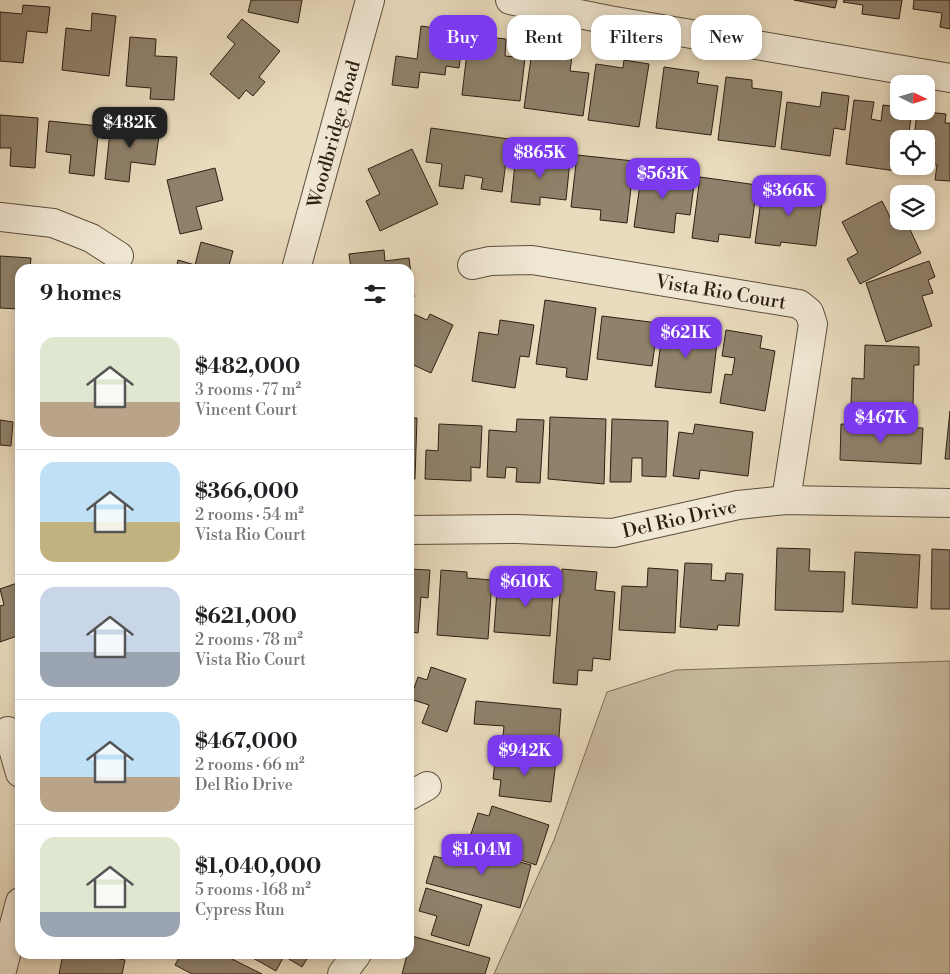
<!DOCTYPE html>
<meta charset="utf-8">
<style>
body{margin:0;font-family:"Libre Bodoni",serif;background:#f2f2f2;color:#202124;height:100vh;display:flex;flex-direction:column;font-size:19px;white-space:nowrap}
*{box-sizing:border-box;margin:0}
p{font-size:16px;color:#757577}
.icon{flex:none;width:28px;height:28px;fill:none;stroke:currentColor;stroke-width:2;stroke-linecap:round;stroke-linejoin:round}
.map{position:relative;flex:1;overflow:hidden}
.sheet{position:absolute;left:15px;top:264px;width:399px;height:695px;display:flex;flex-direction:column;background:#fff;border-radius:15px;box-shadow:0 2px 8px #0003}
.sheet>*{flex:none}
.hud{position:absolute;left:429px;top:15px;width:446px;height:45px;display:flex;gap:10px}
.needle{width:32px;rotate:95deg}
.fabs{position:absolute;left:890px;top:75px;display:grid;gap:10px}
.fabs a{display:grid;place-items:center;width:45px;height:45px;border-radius:10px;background:#fff;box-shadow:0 2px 8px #0003;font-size:25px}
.price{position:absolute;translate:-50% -42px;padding:0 11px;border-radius:10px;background:#7c3aed;color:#fff;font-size:16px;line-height:32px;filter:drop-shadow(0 1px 2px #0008)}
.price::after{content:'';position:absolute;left:50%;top:30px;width:15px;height:11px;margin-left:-8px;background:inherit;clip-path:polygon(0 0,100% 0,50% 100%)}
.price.active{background:#222;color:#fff}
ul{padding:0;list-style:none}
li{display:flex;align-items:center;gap:15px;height:125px;padding:0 25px}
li+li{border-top:1px solid #e0e0e0}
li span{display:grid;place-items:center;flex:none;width:140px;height:100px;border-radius:15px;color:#555}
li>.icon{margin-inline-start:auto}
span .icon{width:60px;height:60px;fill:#fffc;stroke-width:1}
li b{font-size:21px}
h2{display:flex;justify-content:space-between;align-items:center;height:60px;padding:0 25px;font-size:21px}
.pill{padding:0 18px;border-radius:15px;background:#fff;box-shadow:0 2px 8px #0003;font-size:18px;line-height:45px}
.pill.active{background:#7c3aed;color:#fff}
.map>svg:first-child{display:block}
.green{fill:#c9bba0;stroke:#7b6d5a}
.building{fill:#8f816b;stroke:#2d1f13}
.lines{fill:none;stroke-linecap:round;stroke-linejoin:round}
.minor-casing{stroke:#5c4e3e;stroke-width:30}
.minor{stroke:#f1e8d4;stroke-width:28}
.labels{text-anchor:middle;stroke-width:4;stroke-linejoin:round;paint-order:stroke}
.street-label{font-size:19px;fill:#2d1f13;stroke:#f1e8d4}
</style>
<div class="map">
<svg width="950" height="974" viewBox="0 0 950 974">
<rect width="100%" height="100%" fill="#e9dbbd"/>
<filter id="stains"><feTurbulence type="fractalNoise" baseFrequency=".004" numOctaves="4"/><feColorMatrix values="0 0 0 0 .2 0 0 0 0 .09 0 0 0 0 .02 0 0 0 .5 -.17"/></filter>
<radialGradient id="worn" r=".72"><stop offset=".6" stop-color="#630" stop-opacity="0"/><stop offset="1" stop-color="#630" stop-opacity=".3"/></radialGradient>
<path class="green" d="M950,661V974H494L554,840L607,692L676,670Z"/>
<path class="building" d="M251,0H302L298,23L248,12Z
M794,0H837L835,8Z
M844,0H902L899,19L862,14L863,5L843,2Z
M914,0H950V29L940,27L942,13L913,9Z
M23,5L50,7L47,33L27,31L23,63L0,61V12L22,14Z
M92,13L116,16L109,76L62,70L66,28L91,31Z
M242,19L280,51L259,77L265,82L253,96L246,90L239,99L210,74L235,44L227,37Z
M421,26L464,32L459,68L446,66L445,75L420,72L418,88L392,85L396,56L417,59Z
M469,35L506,39L505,56L525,58L520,101L462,95Z
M130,37L156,39L155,56L177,57L174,100L150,99L151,88L126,86Z
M533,44L573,49L570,71L589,73L583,116L524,108Z
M624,60L649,64L639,127L588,120L596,64L623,68Z
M664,67L699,72L697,83L718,86L711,135L656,128Z
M726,77L752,80V88L782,92L775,147L718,140Z
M822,92L849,96L845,130L834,128L830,156L781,149L787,102L820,107Z
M854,100L874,102L871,119L881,121L883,105L899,107V111H912L908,139H899V166H904L903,172L846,164Z
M917,111L946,114L945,123H950V181L935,180L937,165L926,164V139H914Z
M0,115L38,118L35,168L10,166L11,148H0Z
M49,121L99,126L94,176L69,173L71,155L46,152Z
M111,122L160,128L155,165L131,162L129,182L105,179Z
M431,128L509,139L502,192L481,189L483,178L465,175L463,189L439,186L442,164L426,162Z
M412,149L438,204L380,231L366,201L380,194L368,169Z
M516,154L570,160L566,200L540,197V205L511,202Z
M577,155L634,161L627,223L600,220L601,210L571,207Z
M215,168L223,200L196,207L202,229L180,234L167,180Z
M642,170L695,177L690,215L676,213L674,233L634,227Z
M700,177L757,185L750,238L719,234L718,242L692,238Z
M763,186L823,194L816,246L781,242L780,246L755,243Z
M882,201L894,225L906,221L921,253L860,284L847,259L858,253L842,222Z
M201,242L233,251L228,269H176L178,260L195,265Z
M384,250L385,261L409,258L414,297L409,298V269H351L349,254Z
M0,256L31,258L30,269H20L19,309L0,308Z
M929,261L935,277L928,280L933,293L922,296L932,326L886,342L866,283Z
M545,300L596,308L587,380L566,377L567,368L536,364Z
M409,312L427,320L430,314L453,325L431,373L409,363Z
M602,316L658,323L652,366L597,359Z
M500,320L534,325L529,357L520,356L515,388L472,381L479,332L498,335Z
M664,320L690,323L689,331L718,335L711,393L655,387Z
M726,330L762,336L760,348L775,351L765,411L720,403L725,374L732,375L735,358L722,356Z
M865,345L919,347V365H914L913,405L851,403L852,378L864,379Z
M950,411V459H945Z
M550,417L606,419L604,484L548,479Z
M409,418H417L415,479H409Z
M517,419L544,420L540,483L516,482L517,468L506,467L505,478L487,477L489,430L516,432Z
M612,419L668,421L666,477L642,476V458H632L631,482H610Z
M0,420L13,422L11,446L0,445Z
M439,424L482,426L480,468L471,467V481L425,479L426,450L438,451Z
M695,424L753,432L748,476L700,470L699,479L673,476L679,432L693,434Z
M841,424L923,428L921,464L840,460Z
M777,548L810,549L809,571L845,572L843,612L775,610Z
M932,549L950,550V609H931Z
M855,552L920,555L917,608L852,604Z
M685,563L712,564L711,580L725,581L726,573L743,574L739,626L718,625L717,630L680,627Z
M648,568L678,570L675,633L619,630L622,586L647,587Z
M409,569L430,570L428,598L421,597L418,633L409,632Z
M562,569L597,572L595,590L615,592L610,660L593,658L592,671L578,670L577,685L553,683Z
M441,570L467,572V578L492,580L488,639L437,635Z
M526,574L554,576L550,636L494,632L497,590L525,591Z
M20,582V635L0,642V606L4,605L0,589Z
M431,667L466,679L447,732L422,723L429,705L410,699L418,677L427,680Z
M476,701L561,709L558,750L519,746V738L503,736L504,726L474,724Z
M496,753L556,761L551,802L499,796L501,780L493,779Z
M492,806L549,825L536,865L468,843L478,813L489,816Z
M461,846L531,865L520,908L426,883L434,856L457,862Z
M426,888L482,905L469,946L431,935L437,916L419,911Z
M412,936L490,958L485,974H402Z
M63,954H95L125,960L122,974H59Z
M181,954H222L262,974H192L175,965Z
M246,954H310L302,967L284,956L276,971Z"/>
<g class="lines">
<g class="minor-casing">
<g id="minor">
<path d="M510,0L609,20L950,78"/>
<path d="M0,217L53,223L91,238L119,256"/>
<path id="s1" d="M472,265L490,261L532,260L799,304L809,312L813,324L786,500"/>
<path id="s2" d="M296,269L370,0"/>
<path id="s3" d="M409,530L517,529L613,533L738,505L786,500L950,503"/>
<path d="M8,731L20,773"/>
<path d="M409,796L427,786"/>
<path d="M1,974L20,902"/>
<path d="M342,974L357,954"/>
</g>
</g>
<use href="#minor" class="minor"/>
</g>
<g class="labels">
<g class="street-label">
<text dy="7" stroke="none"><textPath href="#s2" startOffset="140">Woodbridge Road</textPath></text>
<text dy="7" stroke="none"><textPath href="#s1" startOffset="252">Vista Rio Court</textPath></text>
<text dy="7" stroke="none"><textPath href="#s3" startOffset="272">Del Rio Drive</textPath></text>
</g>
</g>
<rect width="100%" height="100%" filter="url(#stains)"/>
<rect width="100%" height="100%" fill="url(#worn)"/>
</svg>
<div class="fabs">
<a><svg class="needle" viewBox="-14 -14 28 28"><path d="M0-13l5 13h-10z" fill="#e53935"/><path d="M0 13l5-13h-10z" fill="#757577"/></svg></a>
<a><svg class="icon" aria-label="locate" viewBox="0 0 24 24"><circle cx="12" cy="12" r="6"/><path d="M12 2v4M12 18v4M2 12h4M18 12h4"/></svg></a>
<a><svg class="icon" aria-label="layers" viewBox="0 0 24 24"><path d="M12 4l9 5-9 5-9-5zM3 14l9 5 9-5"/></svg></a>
</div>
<b class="price active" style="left:130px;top:149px">$482K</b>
<b class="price" style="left:540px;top:179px">$865K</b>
<b class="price" style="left:663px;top:200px">$563K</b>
<b class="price" style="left:789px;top:217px">$366K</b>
<b class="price" style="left:686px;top:359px">$621K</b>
<b class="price" style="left:881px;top:444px">$467K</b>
<b class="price" style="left:526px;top:608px">$610K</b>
<b class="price" style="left:525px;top:777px">$942K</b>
<b class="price" style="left:482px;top:876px">$1.04M</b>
<div class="hud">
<a class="pill active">Buy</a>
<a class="pill">Rent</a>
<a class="pill">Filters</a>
<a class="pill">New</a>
</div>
<section class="sheet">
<h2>9 homes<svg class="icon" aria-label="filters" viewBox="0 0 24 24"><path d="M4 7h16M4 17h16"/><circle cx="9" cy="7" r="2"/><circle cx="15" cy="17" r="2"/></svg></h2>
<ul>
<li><span style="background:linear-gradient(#dfe7d0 65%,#b9a48a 0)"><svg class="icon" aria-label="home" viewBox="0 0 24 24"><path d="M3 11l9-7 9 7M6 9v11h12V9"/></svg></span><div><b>$482,000</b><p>3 rooms · 77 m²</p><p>Vincent Court</p></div></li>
<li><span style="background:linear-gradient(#bfe0f5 60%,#c2b280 0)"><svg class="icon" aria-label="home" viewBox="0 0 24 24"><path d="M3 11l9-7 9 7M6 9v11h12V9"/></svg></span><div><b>$366,000</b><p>2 rooms · 54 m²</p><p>Vista Rio Court</p></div></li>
<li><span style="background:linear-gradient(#c9d6e8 65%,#9aa5b1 0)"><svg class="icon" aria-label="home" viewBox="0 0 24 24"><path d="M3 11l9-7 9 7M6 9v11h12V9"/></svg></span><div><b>$621,000</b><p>2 rooms · 78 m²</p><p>Vista Rio Court</p></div></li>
<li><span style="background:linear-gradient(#bfe0f5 65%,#b9a48a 0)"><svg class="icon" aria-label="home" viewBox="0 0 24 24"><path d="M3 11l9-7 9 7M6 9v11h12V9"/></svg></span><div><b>$467,000</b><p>2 rooms · 66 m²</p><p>Del Rio Drive</p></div></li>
<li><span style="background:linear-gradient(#dfe7d0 75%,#9aa5b1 0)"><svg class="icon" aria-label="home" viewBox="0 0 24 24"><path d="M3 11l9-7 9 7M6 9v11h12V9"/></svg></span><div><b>$1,040,000</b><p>5 rooms · 168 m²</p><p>Cypress Run</p></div></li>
</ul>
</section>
</div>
